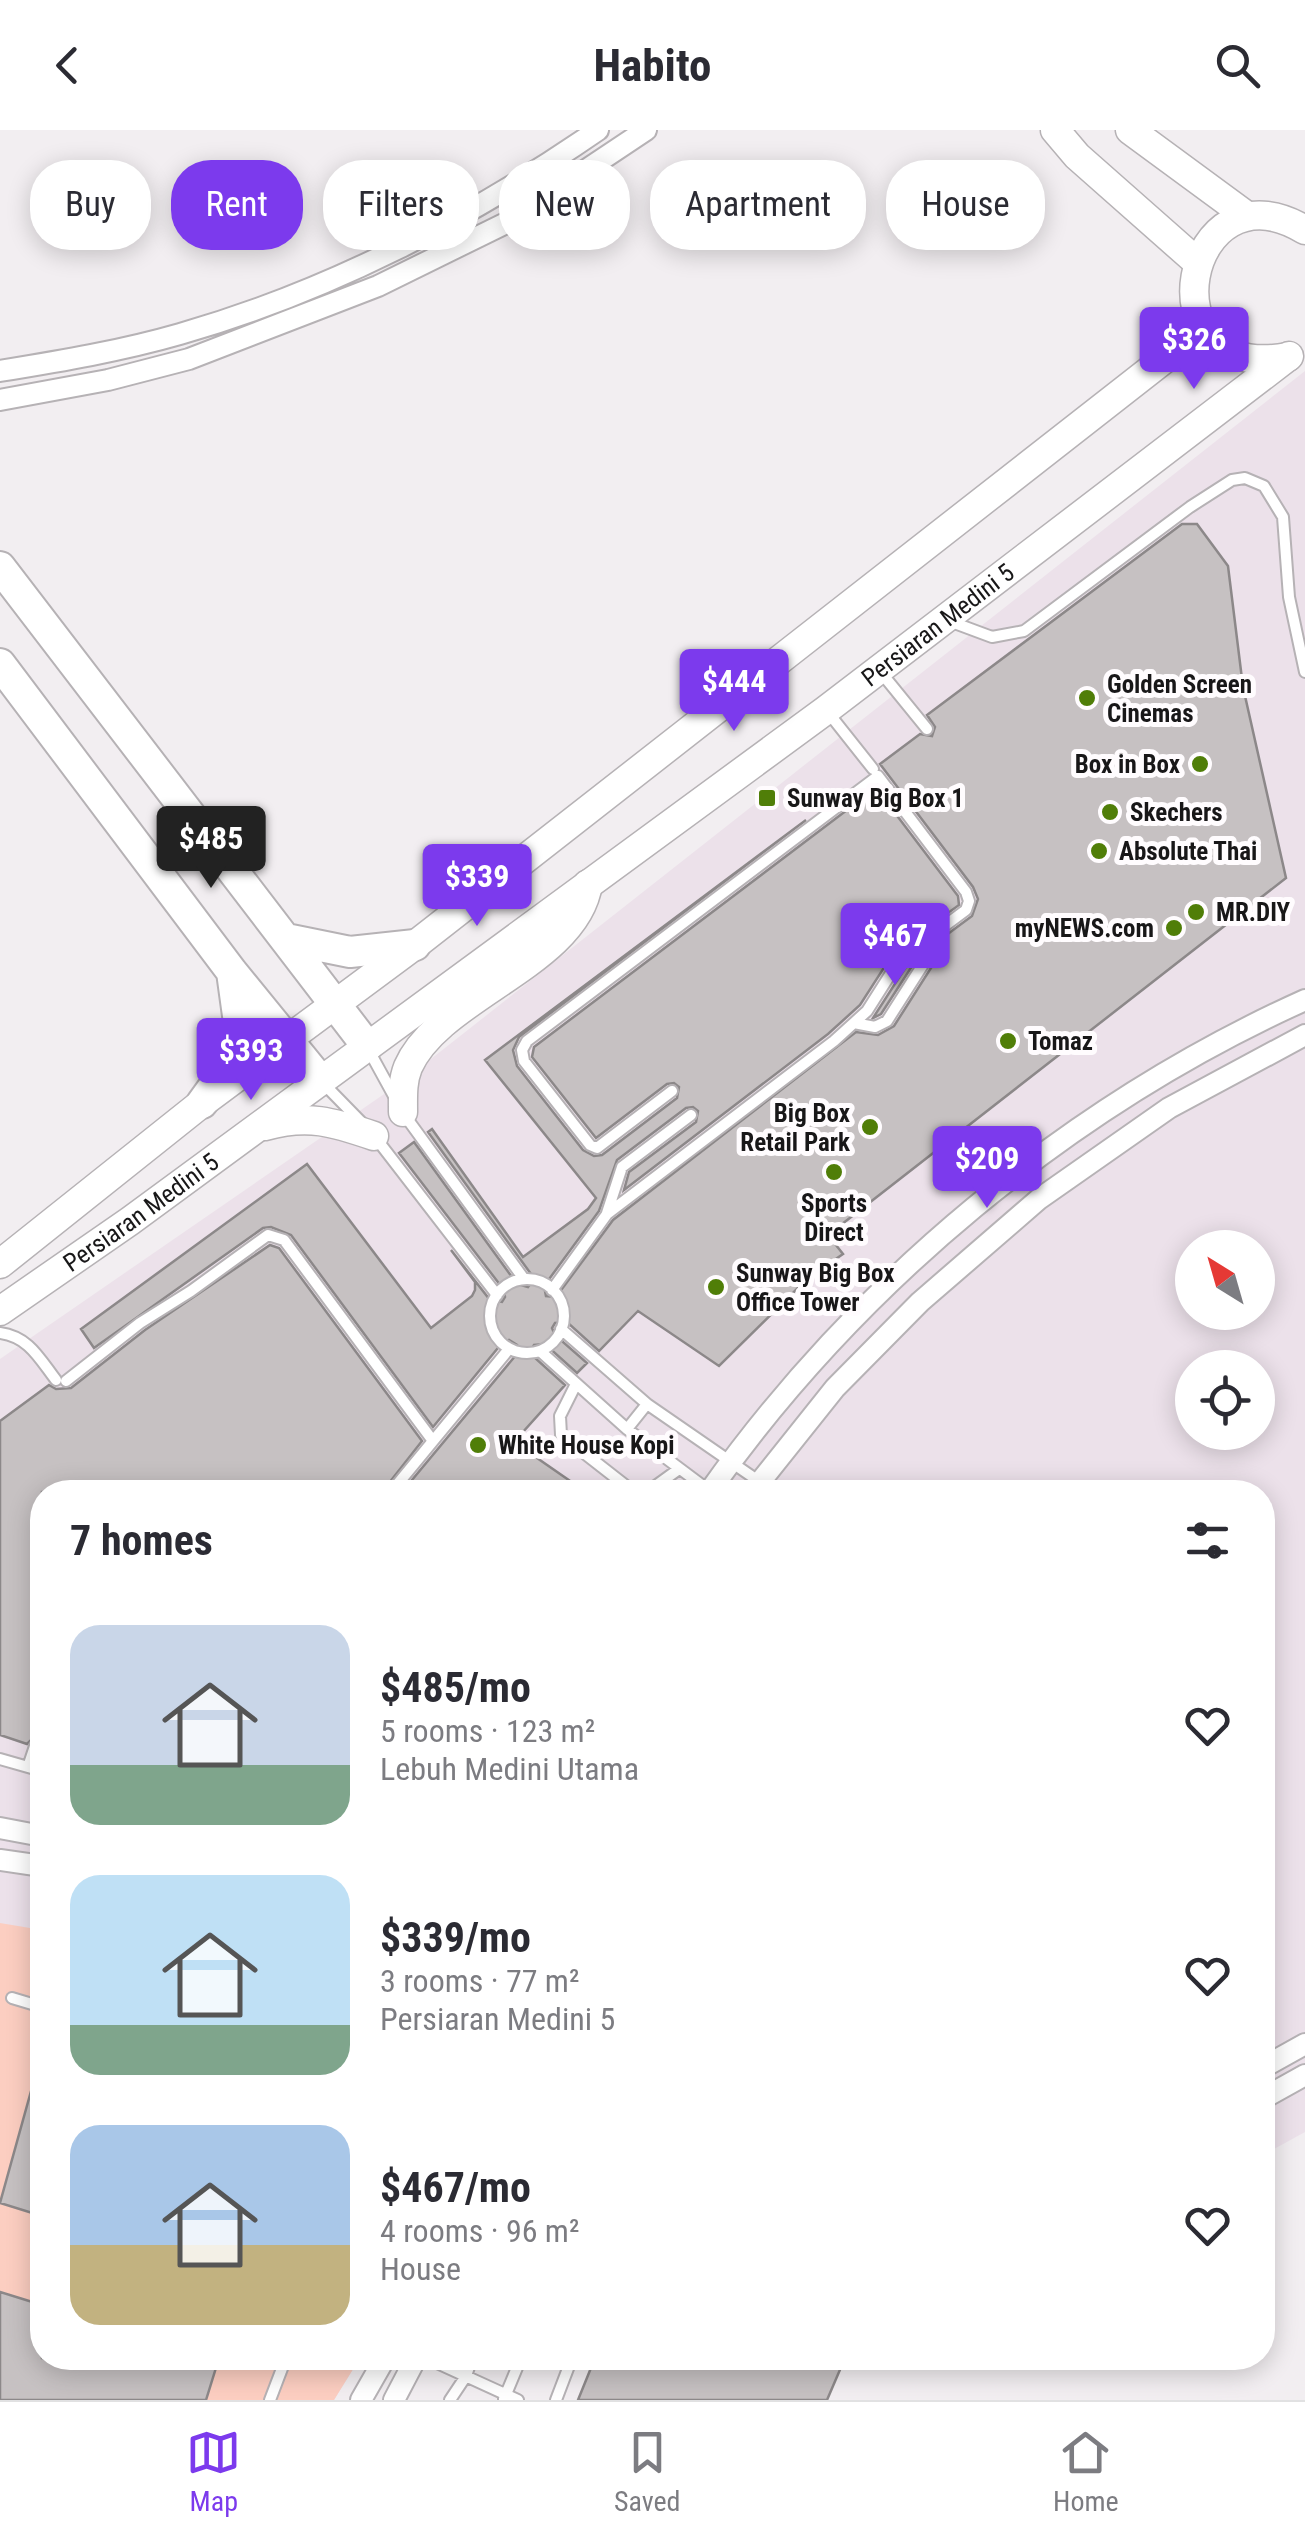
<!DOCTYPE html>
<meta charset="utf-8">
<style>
body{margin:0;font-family:"Roboto Condensed",sans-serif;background:#f7f7f7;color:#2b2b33;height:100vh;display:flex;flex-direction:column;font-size:38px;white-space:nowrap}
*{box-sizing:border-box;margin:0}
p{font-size:32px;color:#7c7c81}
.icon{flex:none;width:55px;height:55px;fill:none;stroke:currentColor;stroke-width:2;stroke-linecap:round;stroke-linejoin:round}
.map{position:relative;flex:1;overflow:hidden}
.side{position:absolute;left:30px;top:1350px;width:1245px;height:890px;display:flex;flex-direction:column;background:#fff;border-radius:40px;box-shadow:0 5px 25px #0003}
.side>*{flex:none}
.hud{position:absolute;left:30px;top:30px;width:1245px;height:90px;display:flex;gap:20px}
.needle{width:65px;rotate:323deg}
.controls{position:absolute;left:1175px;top:1100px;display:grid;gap:20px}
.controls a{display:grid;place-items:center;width:100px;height:100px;border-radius:50%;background:#fff;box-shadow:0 5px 25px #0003;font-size:50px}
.price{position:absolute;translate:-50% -85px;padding:0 22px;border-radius:10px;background:#7c3aed;color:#fff;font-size:32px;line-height:65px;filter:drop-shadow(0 2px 5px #0008)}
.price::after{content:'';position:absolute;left:50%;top:60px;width:30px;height:22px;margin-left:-15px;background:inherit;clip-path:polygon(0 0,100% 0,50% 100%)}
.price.selected{background:#222;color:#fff}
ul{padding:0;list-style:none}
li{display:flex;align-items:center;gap:30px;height:250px;padding:0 40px}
li span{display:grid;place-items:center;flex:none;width:280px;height:200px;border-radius:30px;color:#555}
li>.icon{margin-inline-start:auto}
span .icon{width:120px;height:120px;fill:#fffc;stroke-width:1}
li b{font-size:42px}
h2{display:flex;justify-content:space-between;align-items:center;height:120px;padding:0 40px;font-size:42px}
.pill{padding:0 35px;border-radius:40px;background:#fff;box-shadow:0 5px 25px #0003;font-size:35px;line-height:90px}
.pill.selected{background:#7c3aed;color:#fff}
header{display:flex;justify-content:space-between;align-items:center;height:130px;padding:0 40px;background:#fff;font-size:45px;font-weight:700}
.tab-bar{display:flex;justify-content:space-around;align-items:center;height:140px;border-top:2px solid #e1e1e2;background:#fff;font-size:28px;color:#7c7c81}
.tab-bar a{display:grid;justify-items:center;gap:5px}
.tab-bar .selected{color:#7c3aed}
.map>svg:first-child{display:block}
.built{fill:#ece1ea;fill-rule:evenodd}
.green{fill:#fccec1}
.building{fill:#c6c1c2;stroke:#8c8889;stroke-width:2.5}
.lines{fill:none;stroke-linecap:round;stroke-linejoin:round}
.service-casing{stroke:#b6b2b5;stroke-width:14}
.minor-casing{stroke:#b6b2b5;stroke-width:24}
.tertiary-casing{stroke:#b6b2b5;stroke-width:31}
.secondary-casing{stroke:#b6b2b5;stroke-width:34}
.service{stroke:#fff;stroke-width:10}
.minor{stroke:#fff;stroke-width:20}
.tertiary{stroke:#fff;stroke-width:28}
.secondary{stroke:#fff;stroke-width:30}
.poi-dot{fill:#507e08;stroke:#fffcfe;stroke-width:4}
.labels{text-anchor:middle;stroke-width:10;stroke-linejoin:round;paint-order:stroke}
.street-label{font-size:25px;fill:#181718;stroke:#fffcfe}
.poi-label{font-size:25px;font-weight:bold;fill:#181718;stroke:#fffcfe;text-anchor:start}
</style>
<header><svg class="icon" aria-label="back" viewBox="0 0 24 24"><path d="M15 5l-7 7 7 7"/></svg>Habito<svg class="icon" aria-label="search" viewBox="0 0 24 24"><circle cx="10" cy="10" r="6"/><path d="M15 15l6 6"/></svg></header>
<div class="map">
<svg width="1305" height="2270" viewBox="0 0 1305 2270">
<rect width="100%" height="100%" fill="#f2eef1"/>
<path class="built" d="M1305,241V2002L1263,2025L1262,1362H42V2228H360L334,2270H0V1229L403,951ZM1192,1118H1258V1182H1192ZM1192,1238H1258V1302H1192Z"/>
<path class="green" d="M0,1793L42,1800V2228H360L334,2270H0Z"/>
<path class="building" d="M1182,394H1197L1228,436L1243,557L1286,748L828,1105L843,1124L807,1149L719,1236L638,1181L599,1221L567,1192L555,1193L552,1198L555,1205L587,1233L577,1243L545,1214L534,1215L531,1220L534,1227L565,1255L514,1312L586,1362H402L516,1225L517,1215L509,1210L502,1213L433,1297L291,1105L271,1097L263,1098L94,1218L81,1199L307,1034L431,1198L472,1166L475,1160V1152L451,1120L490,1170L502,1172L505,1167L504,1160L399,1023L414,1012L517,1154L528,1157L532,1152L531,1144L428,1002L432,999L523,1127L588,1079L596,1068L485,930L806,690L519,907L513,920L517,936L583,1020L594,1026L602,1025L677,968L679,957L674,953L667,954L596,1008L532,927L534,917L876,658L958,766L959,775L894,822L860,875L828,904L624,1060L629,1042L696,992L698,981L693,977L686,978L617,1030L599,1081L544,1156L546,1166L556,1167L613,1090L856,902L878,905L894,896L938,827L941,809L972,786L978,769L973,757L880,634L920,604L932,606L935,597L927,585Z
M918,827L881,884L873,888L907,835Z
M270,1115L279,1118L422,1311L382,1362H42V1612L34,1607L27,1614L0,1605V1291L49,1255L56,1259L71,1258L145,1200Z
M38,1936L42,1937V2086L0,2073Z
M0,2162L42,2175V2228H219L206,2270H0Z
M595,2228H845L827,2270H578Z"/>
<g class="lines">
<g class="service-casing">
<path id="service" d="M949,491L992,507L1024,501L1190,377L1232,350L1245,348L1264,356L1283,387L1289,467L1305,542
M879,540L927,599
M827,581L873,639
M854,893L875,897L887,891L931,822L933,805
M367,917L395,968
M323,953L364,995
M403,983L524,1149
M375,1007L497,1165
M607,1083L622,1037L691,985
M490 1186a37 37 0 1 1 74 0a37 37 0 1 1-74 0Z
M552,1160L607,1084L834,911L867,881L900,829L966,780L969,771L966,762L878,646L527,911L522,920L524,931L590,1015L597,1018L672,961
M561,1199L647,1274L760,1352
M0,1203C29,1207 39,1228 56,1250
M540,1221L627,1299L711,1362
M66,1251L140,1193L191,1161L268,1105L284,1110L433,1311L509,1219
M576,1254L560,1286L561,1305L630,1359L650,1360L679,1339
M627,1299L647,1274
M391,1362L433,1311
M35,1616L28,1637L42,1641
M0,1629L28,1637
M12,1868L42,1877
M426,2228L518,2270
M504,2269L521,2228
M270,2270L286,2228
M450,2270L466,2246L472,2228
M556,2270L572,2228"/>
</g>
<g class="minor-casing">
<path id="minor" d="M0,241C61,231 121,221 180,204C328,162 472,87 598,0
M0,270L108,250L189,229L378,156L508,92L646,0
M709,1362C858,1152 1070,976 1305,870
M752,1362L835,1258L920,1172L1039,1069L1169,978L1305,905
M0,1698L42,1706
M0,1730L42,1736
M1262,1938L1305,1914
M1262,1969L1305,1945
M361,2270L385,2228
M394,2270L416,2228"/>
</g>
<g class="tertiary-casing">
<g id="tertiary">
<path d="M1055,0L1077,26L1197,132"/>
<path d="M1130,0L1247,86"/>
<path d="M1288,227C1139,254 1185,27 1305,100"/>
<path d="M403,982C403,967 402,952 408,937C439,866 576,834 588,754"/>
<path d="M265,996C308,984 333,992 374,1006"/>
<path d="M0,1134L202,973L415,815L1204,198"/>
<path id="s1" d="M0,1181L130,1091L826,580L1289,226"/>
</g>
</g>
<g class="secondary-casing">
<path id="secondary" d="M0,437L367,916
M0,534L232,842L320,950
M286,809L350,822L415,815
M202,973L220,948L240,900L232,842"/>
</g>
<use href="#service" class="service"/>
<use href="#minor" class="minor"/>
<use href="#tertiary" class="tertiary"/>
<use href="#secondary" class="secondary"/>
</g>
<g class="poi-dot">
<circle cx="1087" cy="568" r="10"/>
<circle cx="1200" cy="634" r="10"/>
<rect x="757" y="658" width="20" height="20" rx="5"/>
<circle cx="1110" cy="682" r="10"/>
<circle cx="1099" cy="721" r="10"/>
<circle cx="1196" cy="782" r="10"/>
<circle cx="1174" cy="798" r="10"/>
<circle cx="1008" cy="911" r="10"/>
<circle cx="870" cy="997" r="10"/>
<circle cx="834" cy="1042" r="10"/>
<circle cx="716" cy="1157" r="10"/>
<circle cx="478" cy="1315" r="10"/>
</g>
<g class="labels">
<g class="street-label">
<text dy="9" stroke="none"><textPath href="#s1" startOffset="1162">Persiaran Medini 5</textPath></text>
<text dy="9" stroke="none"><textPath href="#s1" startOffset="172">Persiaran Medini 5</textPath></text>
</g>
<g class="poi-label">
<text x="1107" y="563">Golden Screen<tspan x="1107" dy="29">Cinemas</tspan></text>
<text x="1180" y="643" text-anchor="end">Box in Box</text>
<text x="787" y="677">Sunway Big Box 1</text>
<text x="1130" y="691">Skechers</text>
<text x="1119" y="730">Absolute Thai</text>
<text x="1216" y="791">MR.DIY</text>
<text x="1154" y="807" text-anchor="end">myNEWS.com</text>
<text x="1028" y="920">Tomaz</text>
<text x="850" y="992" text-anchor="end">Big Box<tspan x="850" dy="29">Retail Park</tspan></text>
<text x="834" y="1082" text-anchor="middle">Sports<tspan x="834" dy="29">Direct</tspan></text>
<text x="736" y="1152">Sunway Big Box<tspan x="736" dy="29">Office Tower</tspan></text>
<text x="498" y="1324">White House Kopi</text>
</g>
</g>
</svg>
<div class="controls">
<a><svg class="needle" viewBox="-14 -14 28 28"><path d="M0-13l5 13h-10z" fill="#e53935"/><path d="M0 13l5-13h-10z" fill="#7c7c81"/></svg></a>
<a><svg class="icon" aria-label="locate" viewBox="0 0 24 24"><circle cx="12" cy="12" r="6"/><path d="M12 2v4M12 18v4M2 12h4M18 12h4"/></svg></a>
</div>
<b class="price" style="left:1194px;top:262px">$326</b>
<b class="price" style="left:734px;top:604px">$444</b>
<b class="price selected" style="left:211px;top:761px">$485</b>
<b class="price" style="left:477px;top:799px">$339</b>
<b class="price" style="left:895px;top:858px">$467</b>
<b class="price" style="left:251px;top:973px">$393</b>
<b class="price" style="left:987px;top:1081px">$209</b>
<div class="hud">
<a class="pill">Buy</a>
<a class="pill selected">Rent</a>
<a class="pill">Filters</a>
<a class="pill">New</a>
<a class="pill">Apartment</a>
<a class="pill">House</a>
</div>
<section class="side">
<h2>7 homes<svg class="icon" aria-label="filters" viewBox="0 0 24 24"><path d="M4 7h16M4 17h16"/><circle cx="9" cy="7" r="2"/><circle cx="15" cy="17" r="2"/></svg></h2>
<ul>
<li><span style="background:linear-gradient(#c9d6e8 70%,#7fa58c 0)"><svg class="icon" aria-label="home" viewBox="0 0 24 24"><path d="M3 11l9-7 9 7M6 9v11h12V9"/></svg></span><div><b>$485/mo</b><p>5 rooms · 123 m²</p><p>Lebuh Medini Utama</p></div><svg class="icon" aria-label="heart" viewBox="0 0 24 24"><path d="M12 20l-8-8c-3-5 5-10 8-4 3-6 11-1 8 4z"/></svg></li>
<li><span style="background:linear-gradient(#bfe0f5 75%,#7fa58c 0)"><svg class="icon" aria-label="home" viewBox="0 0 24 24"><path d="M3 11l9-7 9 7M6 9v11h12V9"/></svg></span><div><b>$339/mo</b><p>3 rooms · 77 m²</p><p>Persiaran Medini 5</p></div><svg class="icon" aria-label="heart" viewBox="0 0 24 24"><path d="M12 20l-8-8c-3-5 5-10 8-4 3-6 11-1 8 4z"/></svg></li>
<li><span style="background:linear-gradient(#a9c7e8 60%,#c2b280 0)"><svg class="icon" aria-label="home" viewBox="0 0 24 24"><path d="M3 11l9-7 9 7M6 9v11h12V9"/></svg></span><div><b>$467/mo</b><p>4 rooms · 96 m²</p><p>House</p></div><svg class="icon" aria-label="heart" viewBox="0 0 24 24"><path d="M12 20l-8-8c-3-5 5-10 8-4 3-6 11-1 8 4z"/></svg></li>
</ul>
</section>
</div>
<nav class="tab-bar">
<a class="selected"><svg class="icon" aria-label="map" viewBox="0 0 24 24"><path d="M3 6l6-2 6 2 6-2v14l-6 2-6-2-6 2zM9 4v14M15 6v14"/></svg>Map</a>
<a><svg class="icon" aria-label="saved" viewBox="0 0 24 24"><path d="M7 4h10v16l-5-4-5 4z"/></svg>Saved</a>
<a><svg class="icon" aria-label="home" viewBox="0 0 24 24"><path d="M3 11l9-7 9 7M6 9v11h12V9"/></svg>Home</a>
</nav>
